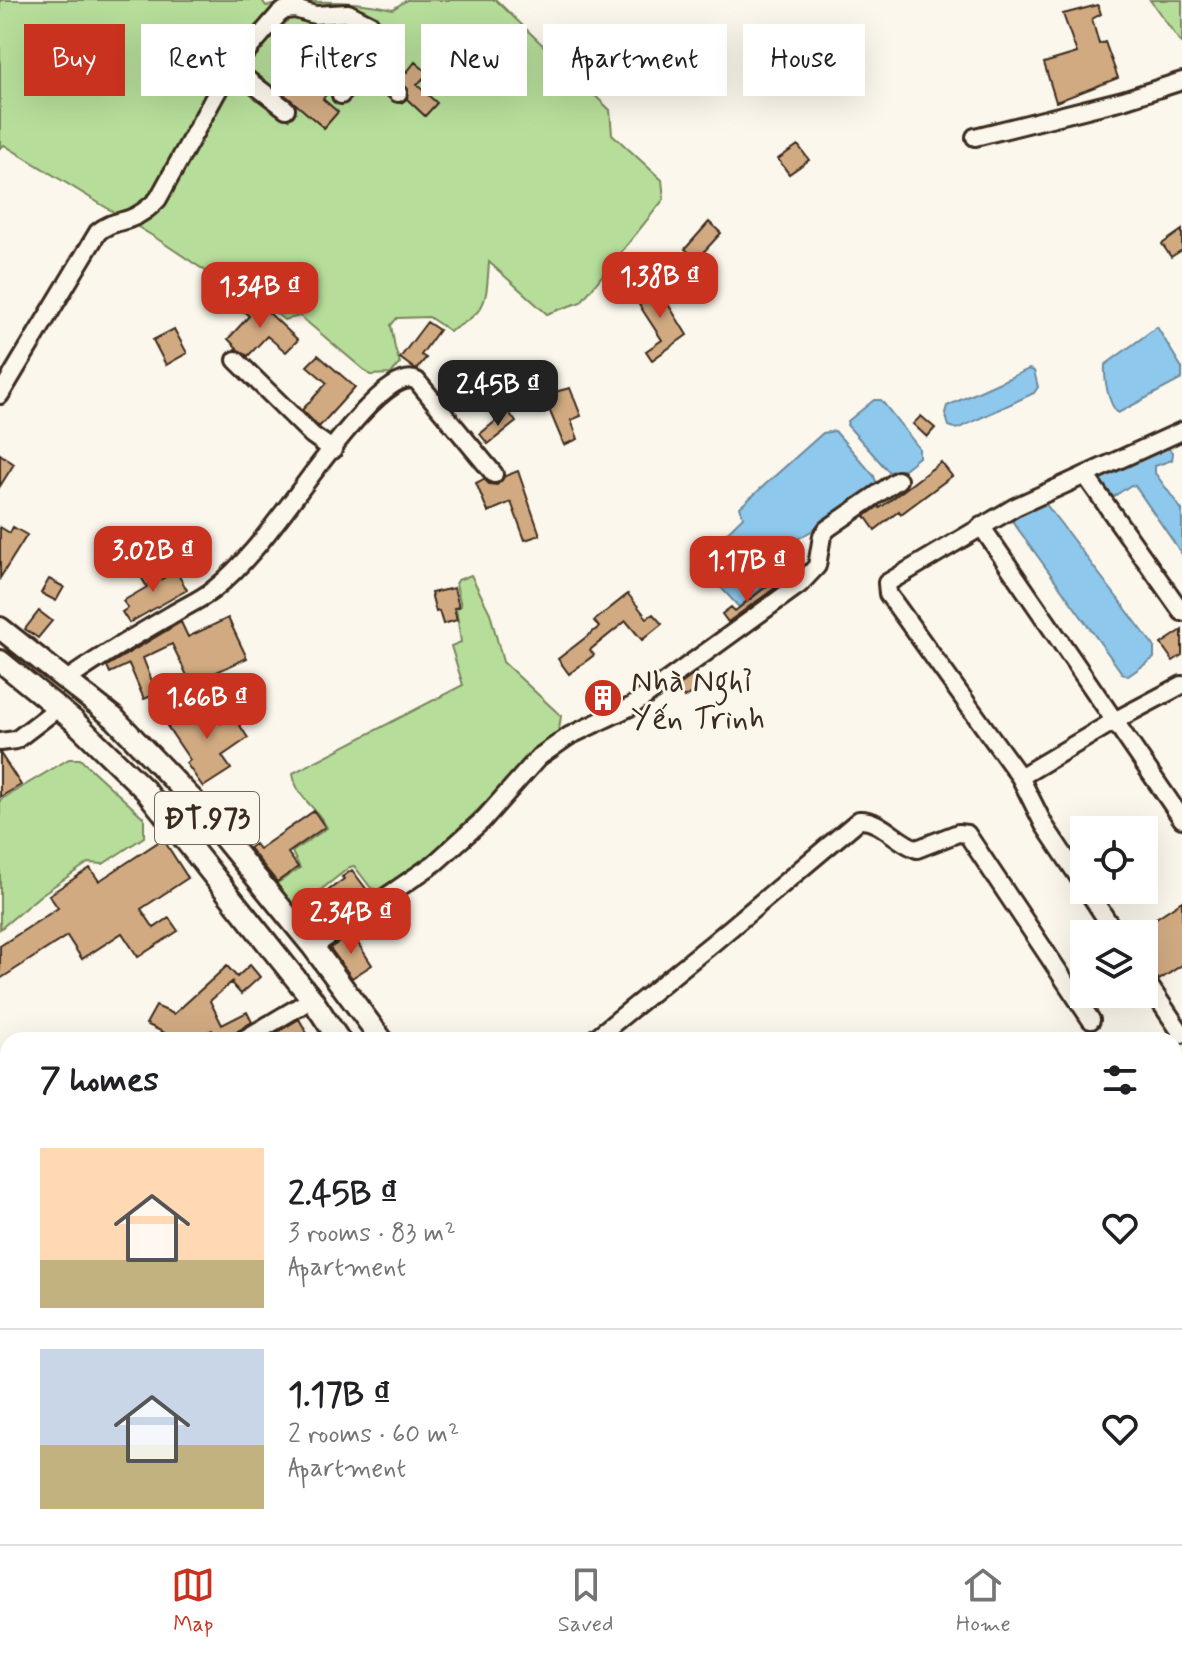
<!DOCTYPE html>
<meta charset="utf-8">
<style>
body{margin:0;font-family:Mynerve,sans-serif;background:#f2f2f2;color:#202124;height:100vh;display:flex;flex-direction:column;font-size:30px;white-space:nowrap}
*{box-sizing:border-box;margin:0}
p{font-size:26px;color:#757577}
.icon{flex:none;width:44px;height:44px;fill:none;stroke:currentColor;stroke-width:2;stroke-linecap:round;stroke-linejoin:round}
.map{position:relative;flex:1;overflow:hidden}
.details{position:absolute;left:0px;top:1032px;width:1182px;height:512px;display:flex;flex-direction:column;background:#fff;border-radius:24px 24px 0 0;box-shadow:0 8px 32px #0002}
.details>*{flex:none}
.hud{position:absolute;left:24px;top:24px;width:1134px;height:72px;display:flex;gap:16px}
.buttons{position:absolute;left:1070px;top:816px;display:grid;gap:16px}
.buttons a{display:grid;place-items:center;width:88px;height:88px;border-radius:0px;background:#fff;box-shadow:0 8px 32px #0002;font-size:40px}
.price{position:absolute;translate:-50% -68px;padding:0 18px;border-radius:16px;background:#c8321e;color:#fff;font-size:26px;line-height:52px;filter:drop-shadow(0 2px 4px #0008)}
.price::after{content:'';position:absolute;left:50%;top:48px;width:24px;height:18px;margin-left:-12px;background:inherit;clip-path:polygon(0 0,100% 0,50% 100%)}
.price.on{background:#222;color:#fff}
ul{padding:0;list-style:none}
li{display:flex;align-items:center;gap:24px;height:200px;padding:0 40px}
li+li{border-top:2px solid #e0e0e0}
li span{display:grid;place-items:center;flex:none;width:224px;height:160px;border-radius:0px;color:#555}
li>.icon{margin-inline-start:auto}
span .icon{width:96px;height:96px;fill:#fffc;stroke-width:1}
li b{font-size:34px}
h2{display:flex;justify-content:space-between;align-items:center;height:96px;padding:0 40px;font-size:34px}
.pill{padding:0 28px;border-radius:0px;background:#fff;box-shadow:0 8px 32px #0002;font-size:28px;line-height:72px}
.pill.on{background:#c8321e;color:#fff}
.tab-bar{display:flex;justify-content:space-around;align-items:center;height:112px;border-top:2px solid #e0e0e0;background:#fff;font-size:22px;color:#757577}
.tab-bar a{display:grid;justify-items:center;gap:4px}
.tab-bar .on{color:#c8321e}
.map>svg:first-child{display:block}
.green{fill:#b6de9a;stroke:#78845c;stroke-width:2}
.water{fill:#8ec8ed;stroke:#6d899a;stroke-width:2}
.building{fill:#d1aa82;stroke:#3b2a1e;stroke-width:2}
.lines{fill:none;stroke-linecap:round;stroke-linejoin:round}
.minor-casing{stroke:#3b2a1e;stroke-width:22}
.major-casing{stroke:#3b2a1e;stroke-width:26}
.minor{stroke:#fbf7ec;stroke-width:16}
.major{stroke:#fbf7ec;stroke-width:20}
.labels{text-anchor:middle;stroke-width:6;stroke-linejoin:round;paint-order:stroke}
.shield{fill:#fbf7ec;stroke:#75685c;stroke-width:2}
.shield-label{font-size:30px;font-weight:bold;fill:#3b2a1e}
.poi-label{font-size:32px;fill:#3b2a1e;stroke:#fbf7ec;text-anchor:start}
</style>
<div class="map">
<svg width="1182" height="1544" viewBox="0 0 1182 1544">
<rect width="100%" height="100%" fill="#fbf7ec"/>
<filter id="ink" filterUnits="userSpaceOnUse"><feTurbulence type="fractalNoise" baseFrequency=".0125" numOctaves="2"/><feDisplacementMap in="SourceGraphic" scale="16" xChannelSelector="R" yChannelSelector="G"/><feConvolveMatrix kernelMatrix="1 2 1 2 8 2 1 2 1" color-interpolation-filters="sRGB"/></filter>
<g filter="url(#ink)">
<path class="green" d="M0,0H262L266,6C309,0 351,0 393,9L407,0H496L610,110L612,134L662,180L664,199L581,302L547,314L489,262C486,302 488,311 450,331L429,317L397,318L391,325L395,348L400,363L391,374L370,375L300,316L284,320L251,292L234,290L156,238L4,145L0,148Z
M1150,0H1182V44Z
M471,575L490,613L503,662L561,716L559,730L439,848L381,891L371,888L354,866L350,867L295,910L273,886L300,868L292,852L327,828C317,806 296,799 293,773L463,685L451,646L461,642L456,608L461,606L456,584L458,580Z
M69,759H80L144,818V837L103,864L88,863L42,894L0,929V800Z
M8,1349V1536H158L149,1544H0V1413L4,1357Z
M269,1536H372L361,1544H276Z
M499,1536H687L692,1544H490Z"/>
<path class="water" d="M1157,327L1182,368V379L1118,413C1108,404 1104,379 1105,365Z
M1029,369L1034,371L1038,387L1034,393L957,429L949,426L945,413L947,406Z
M874,400H881L919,448V457L899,473L889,472L847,425L848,421Z
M835,431L874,476L877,485L823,524L791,543L755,551L754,559L771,580L739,607L714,580L706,559L710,549L743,517L740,507L823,433Z
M1164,444L1173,453L1172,460L1155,466V473L1182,510V554L1135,486L1131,485L1107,501L1095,487L1098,475Z
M1039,501L1045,503L1154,646V658L1128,676L1122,673L1013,522L1014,516Z"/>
<path class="building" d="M1098,5L1101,14L1092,19L1099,44L1105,42L1118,78L1056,102L1044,63L1077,53L1063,14Z
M340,39L356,52L323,99L338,112L324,128L278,89L316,45L327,55Z
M394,60L407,72L415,62L428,73L417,85L437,103L425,116L407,99L408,89L387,68Z
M798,145L809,160L789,174L778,159Z
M709,222L721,233L697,259L685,249Z
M1182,230V250L1171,257L1162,244Z
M655,283L687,335L652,360L646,351L662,340L634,297Z
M251,296L298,340L286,352L267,336L248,356L235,349L237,348L228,339L249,316L240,308Z
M427,322L439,330L421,355L426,358L416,370L400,358Z
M174,329L187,353L166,365L153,340Z
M318,355L355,387L319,427L302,410L327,383L307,366Z
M570,388L581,416L571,420L578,439L564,445L543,395Z
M508,411L516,422L488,444L480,434Z
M921,416L935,428L927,437L913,424Z
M0,454L14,464L0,486Z
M941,462L952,476L901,514L899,511L875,530L865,516L879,506L880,508Z
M518,471L540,535L525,540L511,502L488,512L476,483L484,479L489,484L497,485L505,476Z
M0,527L10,533L13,527L27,535L0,578Z
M152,568L158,581L176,571L187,590L129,623L122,612L128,608L123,601L147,587L140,575Z
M49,579L64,587L56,601L41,593Z
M771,583L775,588L728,622L722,614L731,607L735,611Z
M454,588L459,607L454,608L457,620L443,624L439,611L436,612L431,593Z
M628,594L647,618L653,614L662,624L642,640L626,621L590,650L594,655L569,674L558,659L599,627L594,621Z
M39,611L52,621L38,638L25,629Z
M228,618L247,658L191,684L172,644L143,658L157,694L144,699L129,664L110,673L107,666L181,622L188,637Z
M1182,630V655L1173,661L1161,644Z
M696,673L704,683L684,698L677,687Z
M600,682L617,701L601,709L587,693Z
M206,700L221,723L233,715L248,738L222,756L231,769L203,787L186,763L190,760L167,726Z
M0,753L21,785L0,797Z
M314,811L325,827L288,853L298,867L277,882L249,848L255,844L259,849Z
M163,839L188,878L141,909L154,928L169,918L178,931L138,957L122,933L82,959L67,936L0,979V946L58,908L49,895L90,868L99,881Z
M352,870L370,894L317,931L300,911L344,879L342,877Z
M1182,901V965L1159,980L1153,971L1144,967V926Z
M352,934L372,965L352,978L330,948Z
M250,965L260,977L241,994L231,983L233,981L210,1001L222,1025L247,1012L252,1022L237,1031L232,1040H217L212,1030L191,1040H169L165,1033L146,1024L156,1006L174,1014L227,966L237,977Z
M299,1019L308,1035L298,1040H265Z"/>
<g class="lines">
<g class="minor-casing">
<path id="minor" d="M363,61L398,93
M232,68L286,109
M975,137L1123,100L1182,81
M236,360L312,435L333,450
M0,395L98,232C109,223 117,223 129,219C141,215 149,208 158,199L227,74L279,14L285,10L295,9L315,15L348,13L370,24C380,46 353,76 341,95
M1085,475L1182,612
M981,526L1182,819
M67,680C100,656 135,636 171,615C184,607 200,600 213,590C246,564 273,526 298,493C315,471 389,364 417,381L494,474
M0,742L16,740L58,708
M1020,777L1116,720L1182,685
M1084,885L1044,825L1020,777L888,594L887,583L1015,507L1182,431
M1087,890L1116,934
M313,947L435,863L483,820L539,757L569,736L632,706L800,584L817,566L822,536L827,529L898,480
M1144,978L1182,1034
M243,1040L312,999
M593,1040L713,943L859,820C881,819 896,842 917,849L958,833L967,834L1091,1020
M1174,1126L1182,1118
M0,1344L8,1329
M223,1536L229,1544
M172,1544L182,1536
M458,1544L467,1536"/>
</g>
<g class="major-casing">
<path id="major" d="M0,628L114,718L193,800L313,947L382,1040
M0,661L73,720L145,790L312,999L339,1040
M723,1536L729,1544
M758,1536L764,1544"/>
</g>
<use href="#minor" class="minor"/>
<use href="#major" class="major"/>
</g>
</g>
<defs>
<g id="building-disc" transform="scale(2)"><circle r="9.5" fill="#c8321e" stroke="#fbf7ec"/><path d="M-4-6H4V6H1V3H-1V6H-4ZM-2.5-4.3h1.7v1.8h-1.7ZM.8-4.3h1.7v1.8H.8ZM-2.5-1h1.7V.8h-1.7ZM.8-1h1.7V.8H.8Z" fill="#fff"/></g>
</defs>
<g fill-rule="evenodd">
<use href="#building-disc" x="603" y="698"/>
</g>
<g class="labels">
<rect class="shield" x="155" y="792" width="104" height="52" rx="6"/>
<g class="shield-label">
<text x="207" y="828">ĐT.973</text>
</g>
<g class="poi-label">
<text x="631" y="691">Nhà Nghỉ<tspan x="631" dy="37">Yến Trinh</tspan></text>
</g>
</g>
</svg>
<div class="buttons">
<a><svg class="icon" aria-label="locate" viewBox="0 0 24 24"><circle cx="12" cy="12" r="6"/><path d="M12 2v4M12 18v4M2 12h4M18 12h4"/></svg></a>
<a><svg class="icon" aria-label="layers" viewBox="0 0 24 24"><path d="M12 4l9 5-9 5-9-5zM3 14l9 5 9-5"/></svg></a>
</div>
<b class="price" style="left:660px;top:320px">1.38B ₫</b>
<b class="price" style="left:260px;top:330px">1.34B ₫</b>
<b class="price on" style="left:498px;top:428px">2.45B ₫</b>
<b class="price" style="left:153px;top:594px">3.02B ₫</b>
<b class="price" style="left:747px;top:604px">1.17B ₫</b>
<b class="price" style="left:207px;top:741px">1.66B ₫</b>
<b class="price" style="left:351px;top:956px">2.34B ₫</b>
<div class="hud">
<a class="pill on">Buy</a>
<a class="pill">Rent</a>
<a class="pill">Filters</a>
<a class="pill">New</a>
<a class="pill">Apartment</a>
<a class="pill">House</a>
</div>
<section class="details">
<h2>7 homes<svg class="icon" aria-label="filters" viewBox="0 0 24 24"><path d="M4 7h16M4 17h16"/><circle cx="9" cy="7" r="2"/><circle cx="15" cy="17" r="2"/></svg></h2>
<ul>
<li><span style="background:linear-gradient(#ffd9b3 70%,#c2b280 0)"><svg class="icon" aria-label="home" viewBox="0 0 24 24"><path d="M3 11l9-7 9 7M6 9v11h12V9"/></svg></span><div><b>2.45B ₫</b><p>3 rooms · 83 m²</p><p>Apartment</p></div><svg class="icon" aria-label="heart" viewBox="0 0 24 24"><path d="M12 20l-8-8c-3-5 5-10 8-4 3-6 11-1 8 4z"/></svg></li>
<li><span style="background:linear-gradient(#c9d6e8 60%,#c2b280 0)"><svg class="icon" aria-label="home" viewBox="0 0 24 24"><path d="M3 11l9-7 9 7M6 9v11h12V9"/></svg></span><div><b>1.17B ₫</b><p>2 rooms · 60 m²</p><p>Apartment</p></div><svg class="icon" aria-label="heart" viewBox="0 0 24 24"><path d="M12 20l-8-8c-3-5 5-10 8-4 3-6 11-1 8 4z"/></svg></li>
</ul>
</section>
</div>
<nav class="tab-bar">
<a class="on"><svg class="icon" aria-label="map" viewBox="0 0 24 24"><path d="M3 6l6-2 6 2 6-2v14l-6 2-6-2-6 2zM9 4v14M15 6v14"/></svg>Map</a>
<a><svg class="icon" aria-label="saved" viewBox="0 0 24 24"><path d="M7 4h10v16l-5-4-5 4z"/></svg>Saved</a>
<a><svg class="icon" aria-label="home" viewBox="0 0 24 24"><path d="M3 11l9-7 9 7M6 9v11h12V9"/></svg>Home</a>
</nav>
